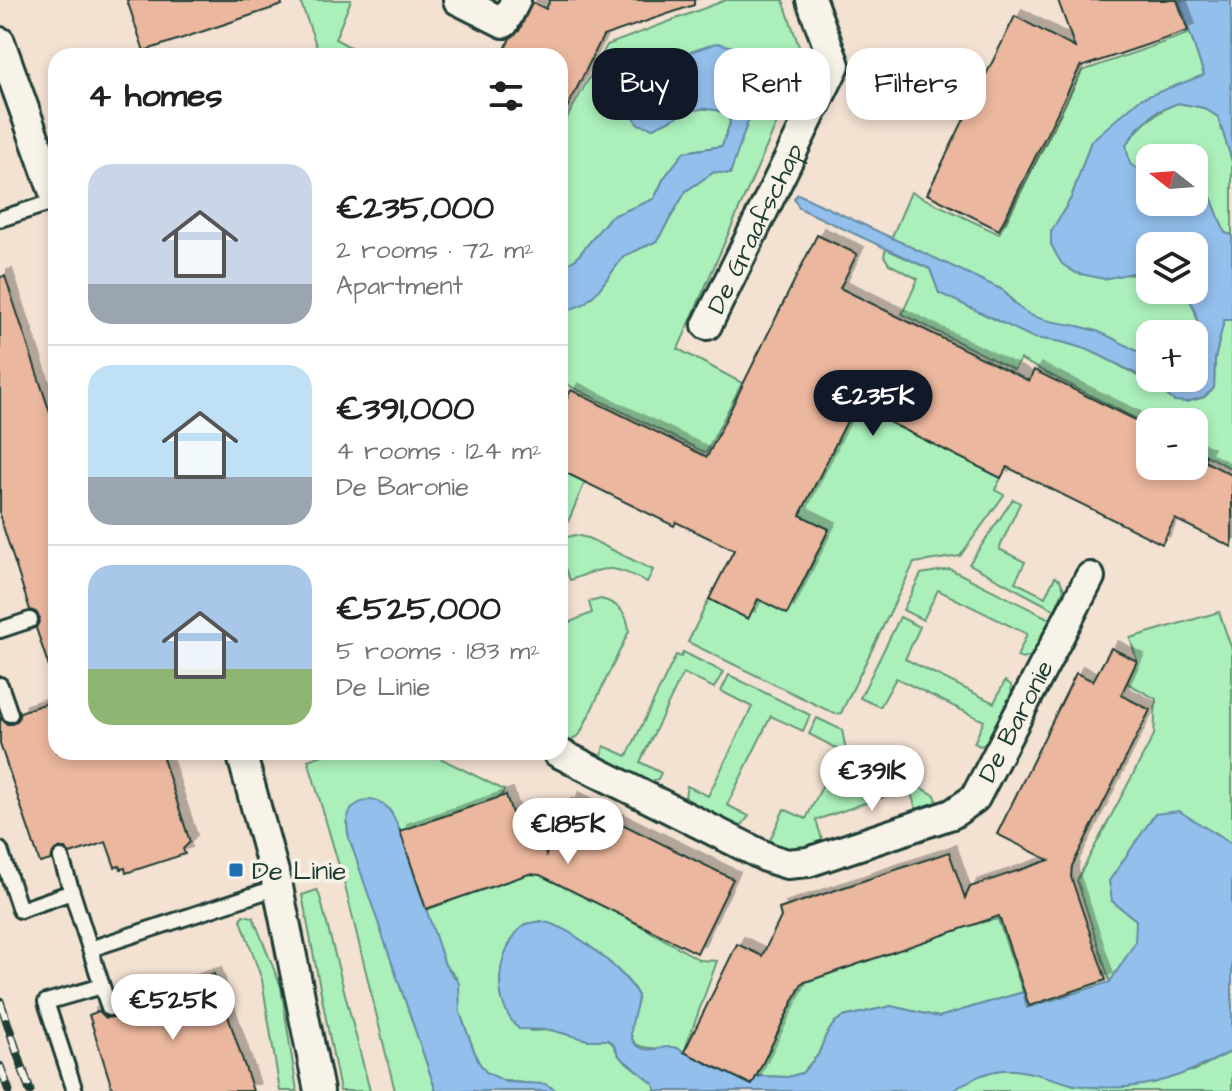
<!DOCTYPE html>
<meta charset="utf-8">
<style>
body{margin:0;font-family:"Architects Daughter",sans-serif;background:#f6f6f6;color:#202124;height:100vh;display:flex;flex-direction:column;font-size:30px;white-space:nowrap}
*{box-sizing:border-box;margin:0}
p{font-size:26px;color:#757577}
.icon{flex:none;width:44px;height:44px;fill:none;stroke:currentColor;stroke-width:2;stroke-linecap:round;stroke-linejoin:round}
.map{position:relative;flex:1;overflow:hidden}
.drawer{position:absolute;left:48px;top:48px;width:520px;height:712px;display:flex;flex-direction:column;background:#fff;border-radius:24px;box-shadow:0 4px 12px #0003}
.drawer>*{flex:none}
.hud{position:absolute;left:592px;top:48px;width:520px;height:72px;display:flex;gap:16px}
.needle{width:52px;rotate:287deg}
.fabs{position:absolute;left:1136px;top:144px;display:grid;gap:16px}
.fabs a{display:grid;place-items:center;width:72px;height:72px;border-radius:16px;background:#fff;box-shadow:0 4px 12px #0003;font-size:40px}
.price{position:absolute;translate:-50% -68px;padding:0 18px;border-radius:28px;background:#fff;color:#222;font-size:26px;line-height:52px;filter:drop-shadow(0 2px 4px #0008)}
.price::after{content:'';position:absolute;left:50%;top:48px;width:24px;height:18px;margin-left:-12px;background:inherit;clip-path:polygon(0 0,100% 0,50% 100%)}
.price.active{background:#111827;color:#fff}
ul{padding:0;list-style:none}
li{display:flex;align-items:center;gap:24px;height:200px;padding:0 40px}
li+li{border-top:2px solid #e0e0e0}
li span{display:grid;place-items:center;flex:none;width:224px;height:160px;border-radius:24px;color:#555}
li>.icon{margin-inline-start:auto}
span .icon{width:96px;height:96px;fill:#fffc;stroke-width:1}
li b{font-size:34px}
h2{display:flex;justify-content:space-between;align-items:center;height:96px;padding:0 40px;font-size:34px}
.pill{padding:0 28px;border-radius:24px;background:#fff;box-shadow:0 4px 12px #0003;font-size:28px;line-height:72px}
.pill.active{background:#111827;color:#fff}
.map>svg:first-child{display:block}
.green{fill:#abf0bb;stroke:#659678;stroke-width:2}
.water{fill:#93bfec;stroke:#658ba2;stroke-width:2}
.building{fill:#ebb79e;stroke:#1f3d34;stroke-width:2;filter:url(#shadow)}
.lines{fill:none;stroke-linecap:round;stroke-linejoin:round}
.lane-casing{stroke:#1f3d34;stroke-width:20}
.street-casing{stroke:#1f3d34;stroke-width:34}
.lane{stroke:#f7f3e8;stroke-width:14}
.street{stroke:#f7f3e8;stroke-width:28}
.rail-casing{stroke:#1f3d34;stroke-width:9}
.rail{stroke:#f7f3e8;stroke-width:6;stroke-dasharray:18;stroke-linecap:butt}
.poi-dot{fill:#1f6fb2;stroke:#f7f3e8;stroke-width:3}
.labels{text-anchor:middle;stroke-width:7;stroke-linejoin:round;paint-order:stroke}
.street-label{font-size:26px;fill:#1f3d34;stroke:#f7f3e8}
.poi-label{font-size:26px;fill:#1f3d34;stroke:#f7f3e8;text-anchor:start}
</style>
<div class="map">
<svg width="1232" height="1091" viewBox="0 0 1232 1091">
<defs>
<filter id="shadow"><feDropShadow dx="7" dy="-7" stdDeviation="0" flood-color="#0004"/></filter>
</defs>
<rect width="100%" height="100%" fill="#f3e1d2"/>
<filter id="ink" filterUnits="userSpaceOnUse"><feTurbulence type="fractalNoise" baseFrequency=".0125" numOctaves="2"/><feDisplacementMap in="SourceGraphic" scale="16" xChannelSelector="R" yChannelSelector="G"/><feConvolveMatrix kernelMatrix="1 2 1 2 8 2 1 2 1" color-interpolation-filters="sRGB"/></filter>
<g filter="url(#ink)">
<path class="green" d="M300,0H351L335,39L367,56H320Z
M726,0H783L804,61L678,349L742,383L706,453L566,384L560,392V309L566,311L597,292L624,256L657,241L686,191L714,172L730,174L753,106L764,82L765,65L653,128C681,117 699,99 728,115L730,123L722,146L684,152L664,178L654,199L610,217L576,259L560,268V131L607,45Z
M1190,33L1204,75L1173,88L1091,141L1071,198L1051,232V244L1062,263L1130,275L1150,269V290H1183C1201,313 1199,326 1194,353V334H1150V359L1093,330L1049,323L1026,315L1003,290L891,239L911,192L999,234L1082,71Z
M1177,103L1204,108L1218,117L1232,161V235L1225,233L1207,187L1194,173V158H1150V168L1138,169L1129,164L1126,145C1141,125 1154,113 1177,103Z
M886,249L930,269L939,293C979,309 1019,326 1059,341C1071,345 1083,347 1095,353C1128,368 1154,388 1186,402L1204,397L1214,388L1215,359L1224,320H1232V469L1194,449V422H1150V426L1020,359L1014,370L902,314L918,279L889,264L884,256Z
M855,405L1001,478L995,490L1004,495L960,556L914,563L841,713L835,714L688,642L709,599L748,619L758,599L788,613L829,530L784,508L811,493Z
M560,470L585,482L568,522L560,525Z
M1013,499L1020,503L999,549L1025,562L1015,582L1045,597L1055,577L1060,580L1064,589L1055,610L969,564Z
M575,535L588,538L653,570L647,582C610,564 608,566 570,580L560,557V539Z
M950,569L1050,619L1031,656L1023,659L1017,657L1027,634L938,590L923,620L903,610L921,574Z
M601,599C617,603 628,613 629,631L580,734L571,741L560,739V638L563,636L560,626L592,613L589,602Z
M1219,612L1232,650V844L1215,832L1112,901L1136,920V943L1110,982L1077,880L1154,735L1156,699L1127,683L1137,661L1130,638Z
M900,617L920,627L905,659L994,703L1005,681L1011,685L1012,697L987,744L980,746L974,743L984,721L896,678L880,707L860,698Z
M683,652L723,672L714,688L683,673L640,762L661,773L658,779L648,782L605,761L602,756L604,746L627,756L676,655L681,657Z
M729,675L810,715L803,731L771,716L727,805L749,816L742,825L737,826L690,804L685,796L687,786L708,796L752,707L721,691Z
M817,718L842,730L846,751L935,795L938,804L917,811L909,788L816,820L823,843C806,849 784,858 770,840L784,809L806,819L840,750L809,734Z
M331,752H428L504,790L501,797L400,831C392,814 391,805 371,799L346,822L436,1091H395L345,886L308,760Z
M540,868L700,960L717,961L684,1052C666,1042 624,1061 631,1022C632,1012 638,1006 638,996C623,964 571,940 542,921L525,924L504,955L501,971L530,1031L551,1030L588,1040H608L613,1044L620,1057L654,1084L656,1091H557L551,1087L496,1079L486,1073L478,1061L460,1013L456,977L445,965L426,910Z
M317,890L320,897L370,1091H340L302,895Z
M243,915L253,917L281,987L297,1091H280L262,980L241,920Z
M998,919L1023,992L939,1017L891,1006L843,1017L835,1022L826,1035L818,1055L802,1073L788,1077L756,1076L801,986L806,982L974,924Z
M1232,1051V1091H953L972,1077L1006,1068L1044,1075L1074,1085L1193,1071Z"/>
<path class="water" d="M1179,0H1231L1232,161L1218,117L1204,108L1178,103L1156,112L1138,128L1126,145L1130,164L1138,169L1150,168V202H1194V173L1207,187L1225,233L1232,235V320H1224L1215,359L1214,388L1204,397L1186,402L1174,401L1145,378L1089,350L1062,342L1034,338L939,293L930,269L799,208L794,198L798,194L1003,290C1030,328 1055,318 1093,330C1113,336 1132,349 1150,359V378H1194C1194,341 1208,322 1183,290H1194V246H1150V269L1104,279L1076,273L1062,264L1056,254L1051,244V232L1071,198L1091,141L1140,99L1204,75Z
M717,43L757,53L765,65L764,82L753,106L730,174L714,172L686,191L657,241L624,256L597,292L584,304L566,311L560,309V268L576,259L610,217L654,199L664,178L684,152L722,146L730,123L728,115C699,99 680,117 653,128L637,124L630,107L647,66Z
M371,799C391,805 392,814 400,831L445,965L459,983L460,1013L478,1061L486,1072L506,1082L545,1084L557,1091H436L349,838C344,816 348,804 371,799Z
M1179,811L1232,844V1051C1199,1068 1165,1084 1127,1087C1110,1088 1087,1088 1071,1084C1021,1070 999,1058 953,1091H656L654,1084L620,1057L613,1044L608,1040H588L551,1030L519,1029C490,1002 496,949 525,924C531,923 538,921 544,922C572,927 626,972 638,996C638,1011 619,1042 644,1049C655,1052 665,1044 677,1048L751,1085L756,1076L788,1077L802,1073L818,1055L826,1035L835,1022L843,1017L891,1006L939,1017L1023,992L1027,1008L1110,982L1135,943L1136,920L1112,901L1109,881L1155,814Z"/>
<path class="building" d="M127,0H281L282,5L144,51Z
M550,0H694V5L603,36L560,122V56H502L510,38L519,31L532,2L546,9Z
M1058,0H1177L1188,31L1081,67V65L999,230L927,194L1015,16L1075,48Z
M817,235L857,254L840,288L1029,381L1034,370L1150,427V466H1194V449L1206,455L1204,461L1232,475V547L1175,519L1162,544L1007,467L1001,478L855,405L800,515L829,529L787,614L758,599L748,619L709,599L734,550L676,522L674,526L560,470V413L571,390L707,457Z
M5,276L56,431V672L51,673L36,628L40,618L36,612L30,610L0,517V277Z
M1111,648L1137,661L1121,695L1150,710L1072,866L1071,877L1106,980L1029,1006L999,916L802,983L752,1085L684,1052L737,944L762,956L781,917L779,909L949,852L965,898L970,887L1049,860L997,834L1076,673L1093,681Z
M56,700V752H161L190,842L183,849L185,854L126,873L125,868L121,869L120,866L115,867L106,842L70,854L64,848H59L53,852L51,860L40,863L0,744V718L7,724H12L18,720L20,712Z
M506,795L512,813L530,807L546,855L572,799L733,879L697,953L540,875L529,874L426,909L400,831Z
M214,974L253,1091H113L89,1015L99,1011L106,1018L113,1017L118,1011V1005Z"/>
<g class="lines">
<g class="lane-casing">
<path id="lane" d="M0,219L56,201
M0,630L30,620
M0,685L10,714
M0,850L20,910L72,892
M61,858L109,1008
M90,949L278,887
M75,1091L46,1002L102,986"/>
</g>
<g class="street-casing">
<g id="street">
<path d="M458,0L504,23L516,0"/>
<path d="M0,42L56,198"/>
<path id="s1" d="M707,325L835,65L811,0"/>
<path d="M241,752L278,887L319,1091"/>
<path id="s2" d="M557,752L768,858L787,864L808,862L952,814L975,798L1090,577"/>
</g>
</g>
<use href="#lane" class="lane"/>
<use href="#street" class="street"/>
<g class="rail-casing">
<path id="rail" d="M0,1001L30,1091
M0,1066L9,1091"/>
</g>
<use href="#rail" class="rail"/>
</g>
</g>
<rect class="poi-dot" x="228" y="862" width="16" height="16" rx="4"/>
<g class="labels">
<g class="street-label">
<text dy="9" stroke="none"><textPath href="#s1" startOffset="108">De Graafschap</textPath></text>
<text dy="9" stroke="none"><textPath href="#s2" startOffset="544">De Baronie</textPath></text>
</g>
<g class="poi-label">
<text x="252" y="879">De Linie</text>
</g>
</g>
</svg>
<div class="fabs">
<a><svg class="needle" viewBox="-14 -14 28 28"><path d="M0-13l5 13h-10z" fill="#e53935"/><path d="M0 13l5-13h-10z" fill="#757577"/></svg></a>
<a><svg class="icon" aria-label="layers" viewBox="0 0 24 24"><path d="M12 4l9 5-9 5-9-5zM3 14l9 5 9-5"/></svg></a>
<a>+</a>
<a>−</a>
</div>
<b class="price active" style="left:873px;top:438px">€235K</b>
<b class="price" style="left:872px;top:813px">€391K</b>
<b class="price" style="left:568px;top:866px">€185K</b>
<b class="price" style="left:173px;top:1042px">€525K</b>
<div class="hud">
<a class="pill active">Buy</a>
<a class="pill">Rent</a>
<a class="pill">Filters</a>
</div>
<section class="drawer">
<h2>4 homes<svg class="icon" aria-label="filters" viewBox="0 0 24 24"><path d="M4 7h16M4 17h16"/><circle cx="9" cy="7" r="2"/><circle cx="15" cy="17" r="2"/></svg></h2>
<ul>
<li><span style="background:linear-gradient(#c9d6e8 75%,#9aa5b1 0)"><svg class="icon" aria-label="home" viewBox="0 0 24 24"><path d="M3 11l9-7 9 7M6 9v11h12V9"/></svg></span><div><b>€235,000</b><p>2 rooms · 72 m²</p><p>Apartment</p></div></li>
<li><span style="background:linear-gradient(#bfe0f5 70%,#9aa5b1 0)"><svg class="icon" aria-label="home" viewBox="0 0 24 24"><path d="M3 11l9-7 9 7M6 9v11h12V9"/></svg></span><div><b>€391,000</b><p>4 rooms · 124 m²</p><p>De Baronie</p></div></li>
<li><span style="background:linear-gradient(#a9c7e8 65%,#8fb573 0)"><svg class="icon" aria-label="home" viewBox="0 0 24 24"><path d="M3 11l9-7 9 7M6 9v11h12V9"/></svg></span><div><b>€525,000</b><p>5 rooms · 183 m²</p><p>De Linie</p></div></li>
</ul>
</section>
</div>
